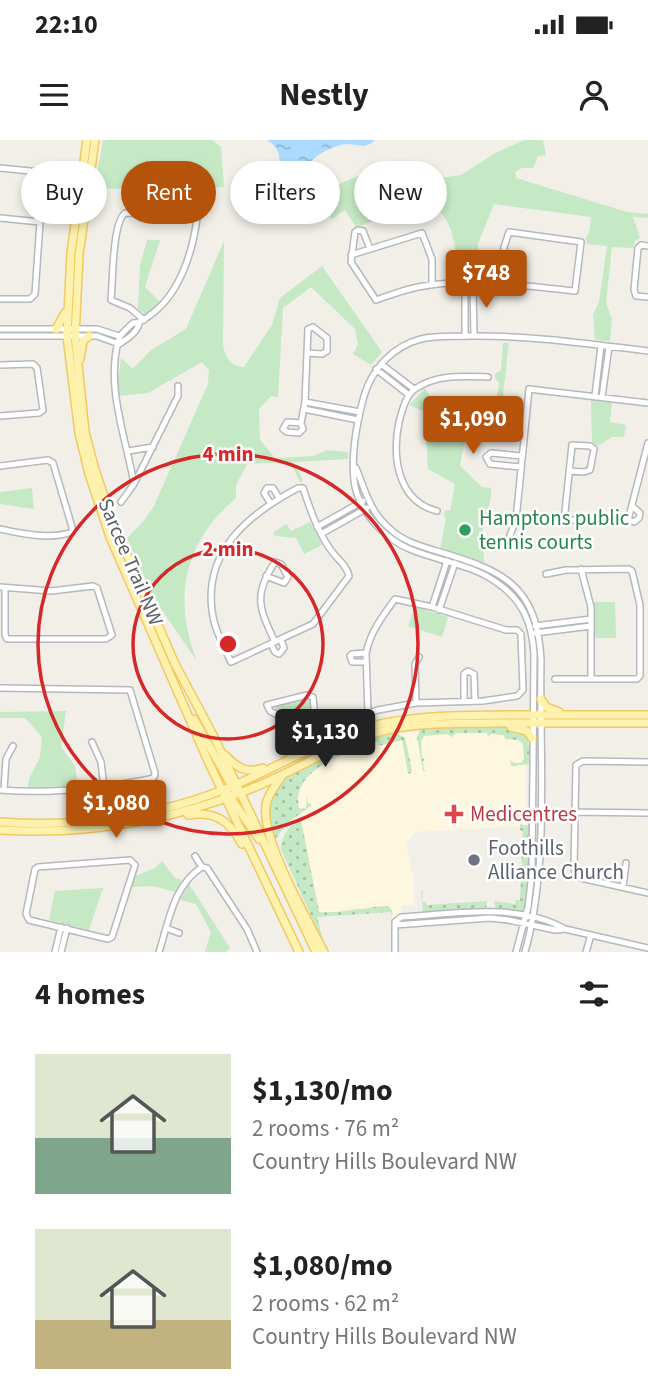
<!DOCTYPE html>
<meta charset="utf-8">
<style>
body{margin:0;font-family:"Source Sans 3",sans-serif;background:#f6f6f6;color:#222;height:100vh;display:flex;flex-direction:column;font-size:26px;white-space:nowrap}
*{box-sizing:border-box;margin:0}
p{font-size:23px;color:#767676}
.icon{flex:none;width:38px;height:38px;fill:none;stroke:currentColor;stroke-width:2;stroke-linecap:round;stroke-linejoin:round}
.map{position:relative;height:812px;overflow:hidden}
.side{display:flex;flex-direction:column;background:#fff;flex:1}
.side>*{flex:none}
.top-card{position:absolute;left:21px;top:21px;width:607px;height:63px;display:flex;gap:14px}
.price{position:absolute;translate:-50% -60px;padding:0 16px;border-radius:7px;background:#b45309;color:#fff;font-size:23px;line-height:46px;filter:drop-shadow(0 2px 4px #0008)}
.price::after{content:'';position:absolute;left:50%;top:42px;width:21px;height:16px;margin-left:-10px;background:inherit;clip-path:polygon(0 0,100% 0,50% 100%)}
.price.on{background:#222;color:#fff}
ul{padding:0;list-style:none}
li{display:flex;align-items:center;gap:21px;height:175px;padding:0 35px}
li span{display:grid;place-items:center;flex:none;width:196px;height:140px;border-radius:0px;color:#555}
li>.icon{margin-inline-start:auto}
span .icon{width:84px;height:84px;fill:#fffc;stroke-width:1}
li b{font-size:30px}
h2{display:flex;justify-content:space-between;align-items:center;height:84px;padding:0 35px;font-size:30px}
.tag{padding:0 24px;border-radius:32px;background:#fff;box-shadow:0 4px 10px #0003;font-size:24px;line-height:63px}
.tag.on{background:#b45309;color:#fff}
.status{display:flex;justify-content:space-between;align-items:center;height:49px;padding:0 35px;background:#fff;direction:ltr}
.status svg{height:19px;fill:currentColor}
header{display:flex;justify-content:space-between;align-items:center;height:91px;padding:0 35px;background:#fff;font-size:32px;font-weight:700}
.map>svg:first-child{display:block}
.commercial{fill:#fef7e0}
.grass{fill:url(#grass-dots)}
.park{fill:#c5e8c5}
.water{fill:url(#water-ripples)}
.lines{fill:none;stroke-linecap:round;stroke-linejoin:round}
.minor-casing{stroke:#b5b8bc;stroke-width:8}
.major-casing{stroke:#f2c960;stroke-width:10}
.minor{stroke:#fff;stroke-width:5}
.major{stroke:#fff2af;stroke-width:7}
.ring{fill:none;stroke:#d62828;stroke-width:3.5}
.leisure-dot{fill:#2e9e5b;stroke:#fff;stroke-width:2.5}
.health-dot{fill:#e0444e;stroke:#fff;stroke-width:2.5}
.worship-dot{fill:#6b7280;stroke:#fff;stroke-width:2.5}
.labels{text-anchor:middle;stroke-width:5;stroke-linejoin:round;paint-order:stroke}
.leisure-label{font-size:21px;fill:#27864d;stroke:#fff;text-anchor:start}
.street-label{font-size:21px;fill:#5f6368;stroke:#fff}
.health-label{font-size:21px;fill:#be3a42;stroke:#fff;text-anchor:start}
.worship-label{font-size:21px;fill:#5b616d;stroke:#fff;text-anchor:start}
.centre{fill:#d62828;stroke:#fff;stroke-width:3.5}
.ring-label{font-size:21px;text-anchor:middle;font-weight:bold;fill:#d62828;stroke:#fff;stroke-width:5;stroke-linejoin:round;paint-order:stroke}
</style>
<div class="status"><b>22:10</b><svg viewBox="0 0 49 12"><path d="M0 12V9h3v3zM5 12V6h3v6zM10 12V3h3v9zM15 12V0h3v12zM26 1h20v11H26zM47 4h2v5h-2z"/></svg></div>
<header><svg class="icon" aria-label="menu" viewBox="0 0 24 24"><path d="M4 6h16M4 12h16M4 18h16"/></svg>Nestly<svg class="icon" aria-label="person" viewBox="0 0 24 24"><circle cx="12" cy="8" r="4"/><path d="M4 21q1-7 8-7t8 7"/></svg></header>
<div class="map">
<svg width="648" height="812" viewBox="0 0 648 812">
<defs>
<pattern id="grass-dots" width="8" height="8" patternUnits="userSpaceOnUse" patternTransform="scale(1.75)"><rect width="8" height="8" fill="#c5e8c5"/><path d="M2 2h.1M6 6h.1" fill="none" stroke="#a3c0a4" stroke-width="1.8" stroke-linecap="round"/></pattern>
<pattern id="water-ripples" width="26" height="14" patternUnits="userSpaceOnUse" patternTransform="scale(1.75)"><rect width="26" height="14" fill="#aadaff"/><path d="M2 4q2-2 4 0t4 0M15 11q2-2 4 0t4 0" fill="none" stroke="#8eb4d2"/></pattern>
</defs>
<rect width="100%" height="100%" fill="#f1efe8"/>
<path class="commercial" d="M439,590L525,594L526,686L416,692L406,702L414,741V765L400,766L402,774L393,777V772L355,768L332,773L319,772L301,680V675L305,670L298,668L297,663L299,651L304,640L319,627L362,606L378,602L379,606L402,600L409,634L412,631L405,598L400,594Z"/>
<path class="grass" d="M432,586C461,586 504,578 528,596L530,622L528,624L511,626L510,620L514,623H521L524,619L523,604L518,600L505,599L504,595L491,594L488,597L487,593H456L452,597L447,594L424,596L421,601L422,618L425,620L423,621L424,630L427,631H423L417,597L420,590Z
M398,594L405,598L412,631L410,634L408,633L402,600L378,606L377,602C348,610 290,630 299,668L306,669L307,655L308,663L312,665L287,683L274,701C269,686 265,667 272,653C286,628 370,594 398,594Z
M301,680L319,772C341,774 365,767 387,766L392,770V779L391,772L317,777L325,807L281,709C282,695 288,687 301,680Z
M520,684L530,686L528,753H525V758L527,759L525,768L521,772L496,769L494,761L515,764L516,760H520L523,691L520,690Z
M423,750L422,762H426V765L486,761L487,758L486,769L423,773L421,751Z"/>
<path class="park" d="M103,0H212L221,7L224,47L98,49L95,44Z
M524,0H543L546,15L538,16L533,28H522L515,32L516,38L627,72L648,74V78L633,77L640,98L635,101L633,108L612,107L606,163L612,179L610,201L595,200L593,175L599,162L607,106L587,104L586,98L589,93L591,77L494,64L478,104V141L458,140C457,115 455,76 429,63L356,87L345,70L332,79L327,74L337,45L358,36L441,38L461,35L495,13Z
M147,100H160L145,147L161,163L145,174L138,169L140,126Z
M224,101L223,203C224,215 230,227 244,227L272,185L280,158L322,126L382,212L371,225L353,214L358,204L355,189L311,147L283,168L278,257L271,256L259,269L260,300L275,318L314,316L327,310L348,312V319L294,322L303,341L300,342L290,322L247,324L236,345V358C184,402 172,458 197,521L154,459L127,398L143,382L154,366L208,244L209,230L202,222L148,253L119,256L118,243L121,218L133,229L151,210L186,189Z
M503,203H509L499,289L481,288L465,297L460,326L482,347L491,348C492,363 486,374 483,388C481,401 484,411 484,423L440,409L446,379L444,376L445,370L450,371L455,344L428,329L426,296L432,275L409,265L425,248L434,264L440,268L461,265L495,271L499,242L495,239V234L501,230Z
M591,260L612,262L610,282L626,285L624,297H612L598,306L592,302Z
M32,348L34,369L0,364V352Z
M310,382L322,405L304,414L296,398L275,396L273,393L286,384L291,391Z
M594,462H615L616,498H595Z
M415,467L448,477L442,497L408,486Z
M307,559L311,563L310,574L314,586L311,589L275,569V567Z
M66,571L61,607L75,626L78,646L28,647L29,639L40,617L42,597L25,578H0V572Z
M162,721L174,737L182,740L175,752L154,746L131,747L135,736L155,728Z
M189,744L230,808L225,812H205L211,792L196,764L180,760Z
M103,748L89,790L49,780L55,751Z"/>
<path class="water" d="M267,0H375C366,9 360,5 349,4C335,4 319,13 309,23C309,40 307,50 293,61C285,61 281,55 277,49C276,29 288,13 267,0Z"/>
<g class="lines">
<g class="minor-casing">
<path id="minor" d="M0,28L40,32L45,35L46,40L40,82L35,154L30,159H0
M0,78L40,82
M648,106L641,105L638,108L634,150L636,156L648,157
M370,109L363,91L358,90L355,92L351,122L376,160C390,155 403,150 418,147C469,137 524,146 575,151L581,102L509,92L504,107L503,144
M351,115L422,93L432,119V145
M473,144L474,196
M0,189H97L119,196
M0,196H97L119,204
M465,196V144
M119,204C126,200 137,192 139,184
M381,224L414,249
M0,225L33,224L37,228L43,270L39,273L0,276
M376,229L409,255
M595,256L601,206
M602,257L609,207
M305,262L360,272
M304,269L358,280
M301,283L287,282L283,289L287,292L299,293L303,289L301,283L305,262L308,189L313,187L327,198V211L322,214L307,213
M128,311L153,307
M0,326L48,320L53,323L72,387V392C51,400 21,394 0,389
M521,327L490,324L486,317L491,313L522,316
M356,328C365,350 370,372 389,388C402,401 420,406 437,411C503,431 537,444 541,520C539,613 550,723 525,812
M134,344C126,298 105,245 119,199C121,193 128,188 133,183C141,183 146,178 153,173C180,152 193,111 197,78L191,74L125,73C112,84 113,141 111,160L130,168L144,180
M298,348H303C310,369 317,390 330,409C336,418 347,425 349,436L313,484L231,522C224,507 216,493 213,477C201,413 247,375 298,348Z
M121,362L134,344L178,256V246
M271,364L264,353L267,348H273L279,358
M437,371C397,361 392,316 399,282C402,272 405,256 415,249C436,234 463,236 488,237
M516,380H628L648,303
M628,380L634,382L639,378L640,373L632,366
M564,381L572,305L590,306L594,309L590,330L584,332L569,331
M317,387L363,361
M321,394L367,368
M510,395L516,380L529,249L648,263
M546,434L566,430L629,429L632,431L640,465V536L637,539H591V467L581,429
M266,436L284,443L288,437L281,424L275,422C253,455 259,468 275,502
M0,447L51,451L93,446L97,448L112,495L106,499H7L5,495V448
M432,467L447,421
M439,470L455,423
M535,486L591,479
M535,493L591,486
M271,504L275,512L279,514L284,508L281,500
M366,513L352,514L350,516L352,522H366
M555,539H591
M0,548L130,550L155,633L154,637L150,639C100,649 51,654 0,650
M464,562V534L468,531L474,534L475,561
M416,563L415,524L419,517
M320,590L315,579L313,557L307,555L267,565L270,571L312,594L348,579L378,570L416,563L483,561L517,556L523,550L521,494L517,490H506L432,467L395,459C382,477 371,491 366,513L368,573
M92,602L101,622L104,647
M648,622L583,621L576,625L574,727L575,733L581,738L648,753
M4,650L6,619L13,606
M574,672L648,673
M195,716L202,727
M130,720L135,725L112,797L108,799L29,780L26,774L35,729L38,727Z
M623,747L626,723
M395,785L490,778L508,780L555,790L565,789L648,808
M166,788L179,793
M55,812L61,787
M61,812L67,788
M159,812C169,781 173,746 202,727L207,728L247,789L257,812
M395,812V782L401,777C452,774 519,762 565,789
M516,812L528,767L532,733L534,514C532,483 523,460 496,442C473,425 439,421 412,410C385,400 357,370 354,340C351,313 357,282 364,256C372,229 393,206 421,199C437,195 453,197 469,196C529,195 589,204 648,211
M586,812L591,795"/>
</g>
<g class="major-casing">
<path id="major" d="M87,0L71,113L67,196L79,293L89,334L110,397L208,621L299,812
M95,0L79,115L75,196L85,292L95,330L114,385L175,524L214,597L316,812
M56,189L65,173
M80,219L83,201L89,196
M541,559L546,567L559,572
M194,579L233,648
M511,587L527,591L532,598
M225,615C236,627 246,634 263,628
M281,637C275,646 268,654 266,665C261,701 307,778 324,812
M228,654L259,699
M188,675C215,671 229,680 242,704
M0,682C79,688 162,676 235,645C280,626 324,598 372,586C416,575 459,576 504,575C552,575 600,575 648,575
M0,690C85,695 166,682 245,651C294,633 336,602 387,590C422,582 458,584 493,583C545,583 596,583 648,583"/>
</g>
<use href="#minor" class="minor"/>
<use href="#major" class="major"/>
</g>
<g class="ring">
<circle cx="228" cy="504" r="95"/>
<circle cx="228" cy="504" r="190"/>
</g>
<circle class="leisure-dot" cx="465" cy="390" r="7"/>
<path class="health-dot" d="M450.5 663.5h7v7h7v7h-7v7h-7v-7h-7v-7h7z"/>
<circle class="worship-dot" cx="474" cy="720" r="7"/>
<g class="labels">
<g class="leisure-label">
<text x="479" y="385">Hamptons public<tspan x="479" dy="24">tennis courts</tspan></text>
</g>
<g class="street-label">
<text transform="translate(131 422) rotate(67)" y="7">Sarcee Trail NW</text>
</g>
<g class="health-label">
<text x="470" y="681">Medicentres</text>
</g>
<g class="worship-label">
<text x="488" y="715">Foothills<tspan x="488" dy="24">Alliance Church</tspan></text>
</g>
</g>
<circle cx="228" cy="504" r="10" class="centre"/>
<g class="ring-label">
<text x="228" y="321">4 min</text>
<text x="228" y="416">2 min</text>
</g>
</svg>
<b class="price" style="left:486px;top:170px">$748</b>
<b class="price" style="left:473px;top:316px">$1,090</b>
<b class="price on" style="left:325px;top:629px">$1,130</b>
<b class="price" style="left:116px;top:700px">$1,080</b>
<div class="top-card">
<a class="tag">Buy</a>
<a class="tag on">Rent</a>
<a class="tag">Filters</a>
<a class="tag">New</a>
</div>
</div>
<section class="side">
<h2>4 homes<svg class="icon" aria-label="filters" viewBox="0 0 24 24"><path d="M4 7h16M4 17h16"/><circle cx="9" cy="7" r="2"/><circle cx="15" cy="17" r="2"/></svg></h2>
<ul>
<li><span style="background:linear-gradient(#dfe7d0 60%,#7fa58c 0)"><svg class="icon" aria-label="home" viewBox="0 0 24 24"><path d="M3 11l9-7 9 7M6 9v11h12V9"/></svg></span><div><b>$1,130/mo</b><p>2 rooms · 76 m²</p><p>Country Hills Boulevard NW</p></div></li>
<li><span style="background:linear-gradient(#dfe7d0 65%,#c2b280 0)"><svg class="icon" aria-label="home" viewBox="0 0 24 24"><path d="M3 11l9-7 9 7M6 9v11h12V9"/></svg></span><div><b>$1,080/mo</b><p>2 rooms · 62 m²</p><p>Country Hills Boulevard NW</p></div></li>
</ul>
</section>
